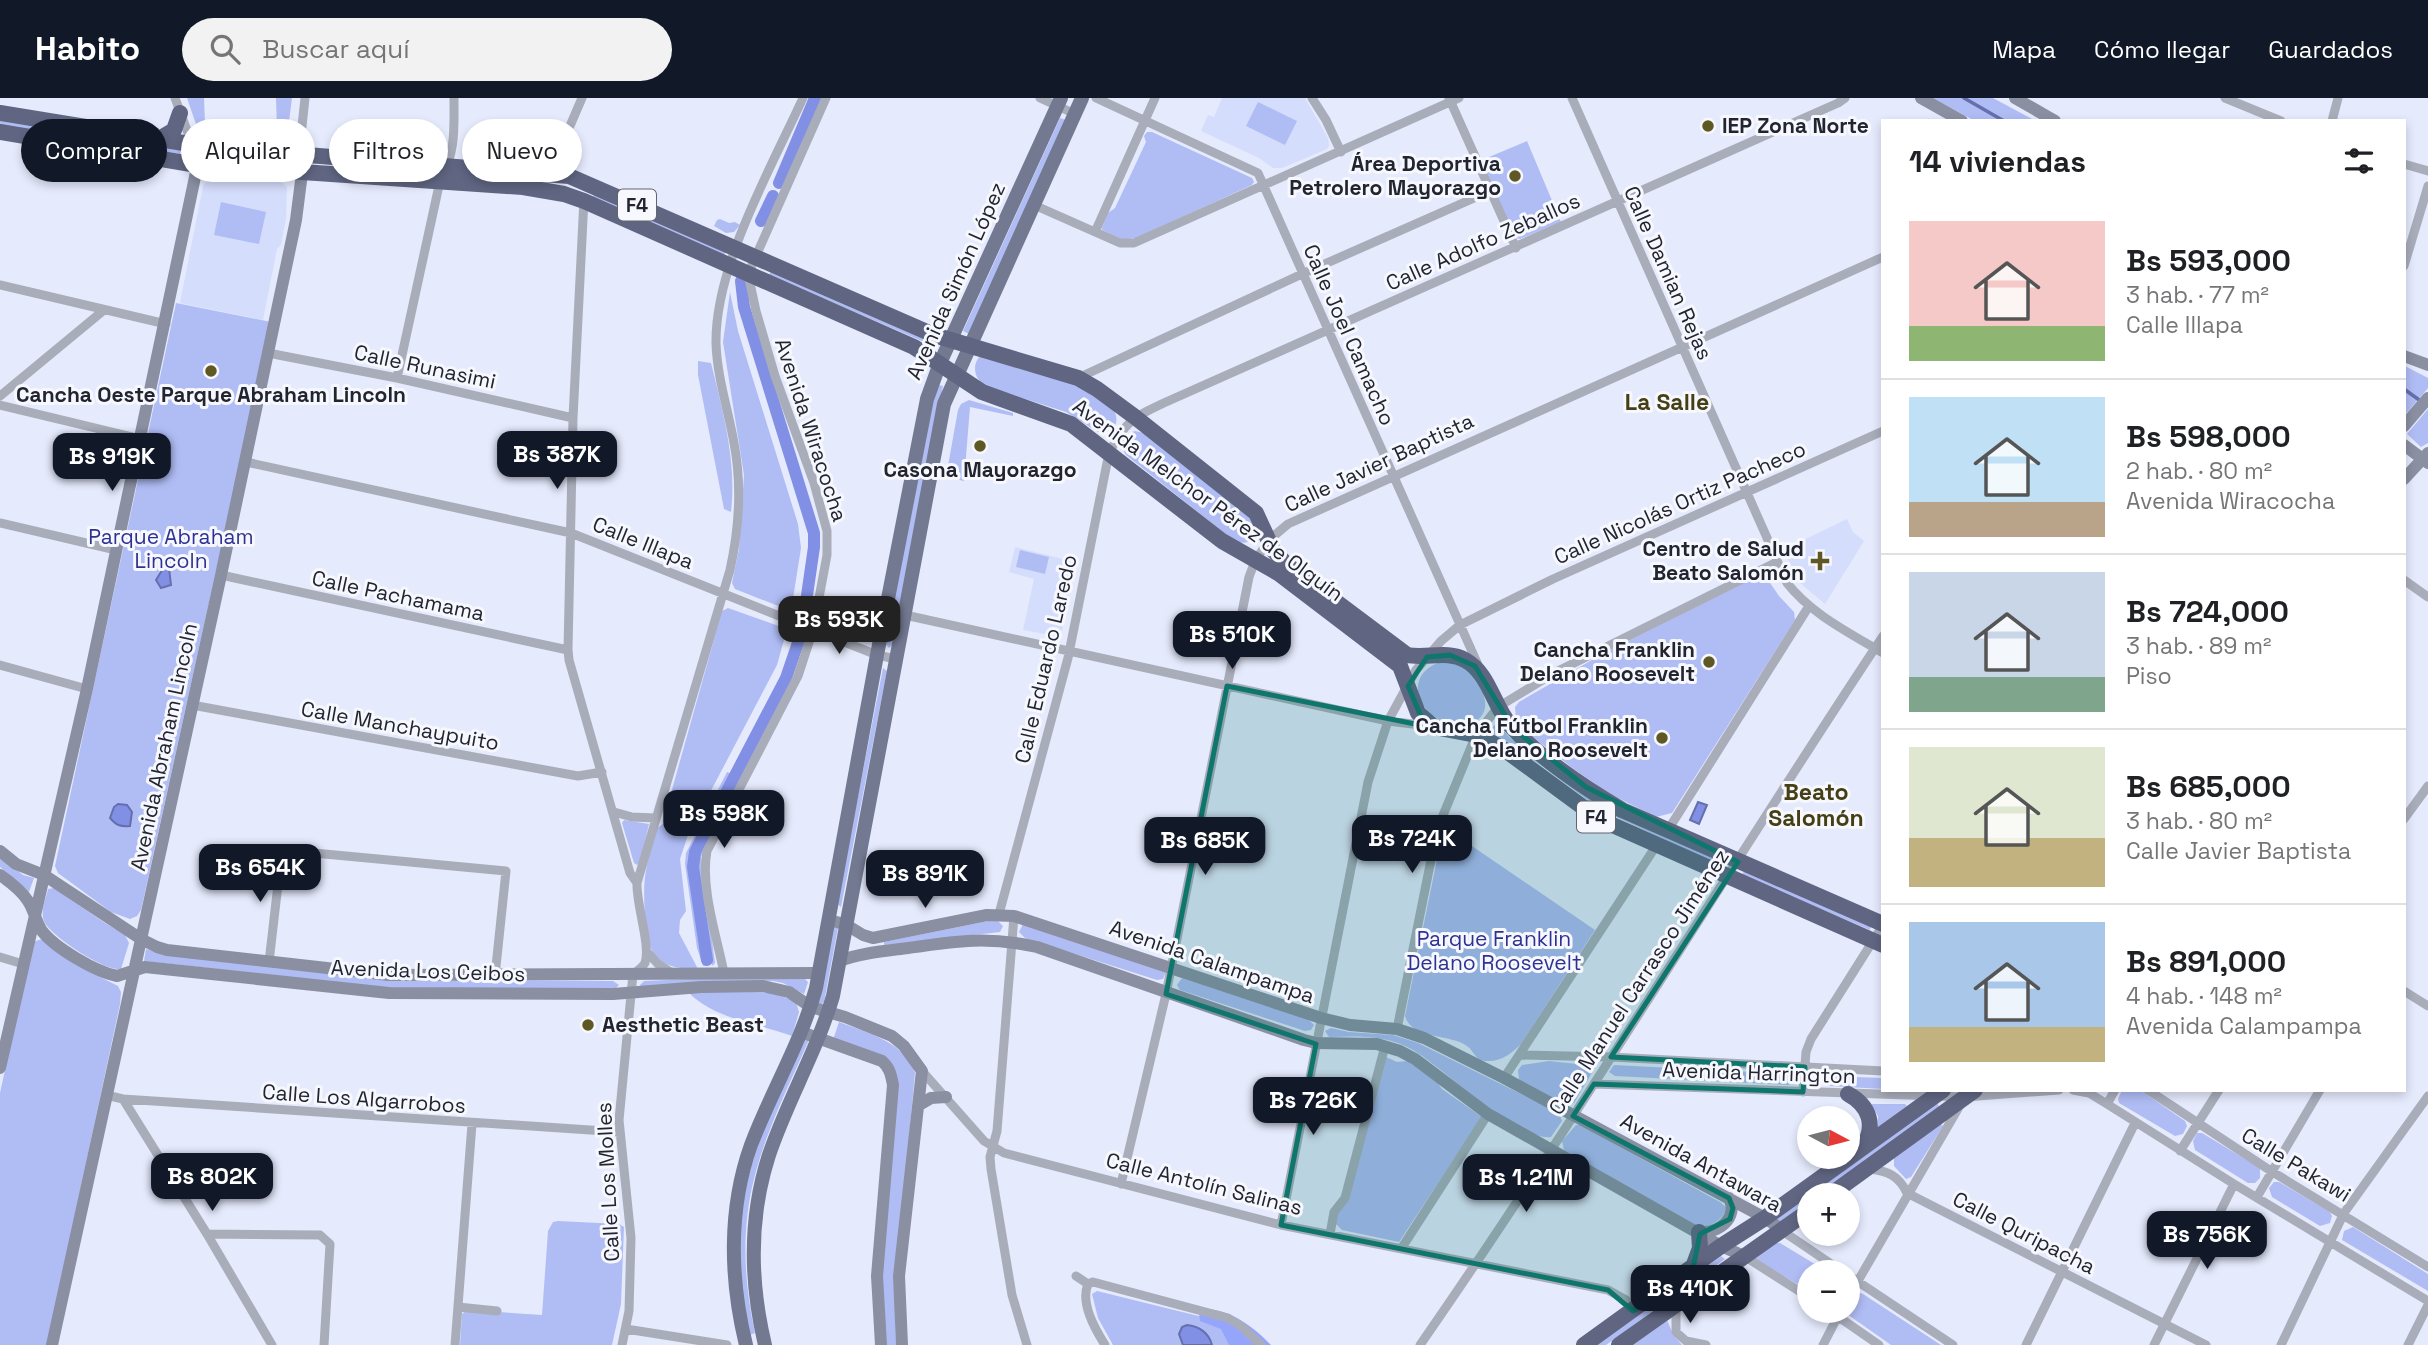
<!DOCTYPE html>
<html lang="es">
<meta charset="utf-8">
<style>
body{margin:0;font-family:"Space Grotesk",sans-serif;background:#f2f2f2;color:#202124;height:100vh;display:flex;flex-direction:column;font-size:26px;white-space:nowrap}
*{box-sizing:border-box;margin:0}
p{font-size:23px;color:#757577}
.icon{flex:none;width:38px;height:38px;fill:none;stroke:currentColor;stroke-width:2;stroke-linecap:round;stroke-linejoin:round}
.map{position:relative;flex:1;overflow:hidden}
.side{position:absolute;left:1881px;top:21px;width:525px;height:973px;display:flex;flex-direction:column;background:#fff;border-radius:0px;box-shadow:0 4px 10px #0003}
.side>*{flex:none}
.hud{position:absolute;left:21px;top:21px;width:665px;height:63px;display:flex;gap:14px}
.needle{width:46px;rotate:97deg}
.buttons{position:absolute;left:1797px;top:1008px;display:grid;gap:14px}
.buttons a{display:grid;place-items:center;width:63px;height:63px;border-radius:50%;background:#fff;box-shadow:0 4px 10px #0003;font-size:35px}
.price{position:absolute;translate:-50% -60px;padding:0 16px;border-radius:14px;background:#111827;color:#fff;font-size:23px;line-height:46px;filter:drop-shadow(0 2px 4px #0008)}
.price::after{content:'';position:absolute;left:50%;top:42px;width:21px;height:16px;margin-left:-10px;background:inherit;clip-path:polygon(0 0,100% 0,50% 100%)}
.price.current{background:#222;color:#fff}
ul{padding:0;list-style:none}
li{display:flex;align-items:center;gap:21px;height:175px;padding:0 28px}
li+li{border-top:2px solid #e0e0e0}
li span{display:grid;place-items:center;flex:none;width:196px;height:140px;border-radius:0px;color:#555}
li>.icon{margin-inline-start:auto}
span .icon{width:84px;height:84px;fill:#fffc;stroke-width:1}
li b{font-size:30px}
h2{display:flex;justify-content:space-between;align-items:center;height:84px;padding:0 28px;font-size:30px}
.pill{padding:0 24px;border-radius:32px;background:#fff;box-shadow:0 4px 10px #0003;font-size:24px;line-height:63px}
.pill.current{background:#111827;color:#fff}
header{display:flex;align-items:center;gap:42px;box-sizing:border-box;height:98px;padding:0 35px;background:#111827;color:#fff}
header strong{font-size:33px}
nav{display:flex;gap:38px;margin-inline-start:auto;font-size:24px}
.search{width:490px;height:63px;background:#f2f2f2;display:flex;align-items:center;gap:18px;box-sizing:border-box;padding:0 24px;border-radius:38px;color:#757577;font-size:26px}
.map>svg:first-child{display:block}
.built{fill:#d5ddfc}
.green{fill:#b0bdf5}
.forest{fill:#95a5fb}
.water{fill:#8190e4;stroke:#6470ae;stroke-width:2}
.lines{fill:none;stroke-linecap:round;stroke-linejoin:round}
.stream{stroke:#6470ae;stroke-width:3.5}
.canal{stroke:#8190e4;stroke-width:12}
.street{stroke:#a9adba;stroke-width:9}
.secondary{stroke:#8a8fa2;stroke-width:12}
.primary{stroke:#737991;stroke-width:14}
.highway{stroke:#606682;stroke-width:16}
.marked{fill:#0f766e;fill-opacity:0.2;stroke:#0f766e;stroke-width:5;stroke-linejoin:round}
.poi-dot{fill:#5f5824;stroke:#f6f8fe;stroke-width:2.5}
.labels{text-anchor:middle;stroke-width:6;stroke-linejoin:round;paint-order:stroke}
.shield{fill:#f6f8fe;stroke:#62646e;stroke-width:2}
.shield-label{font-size:19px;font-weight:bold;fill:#222430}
.poi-label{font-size:21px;font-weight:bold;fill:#222430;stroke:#f6f8fe;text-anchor:end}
.street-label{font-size:21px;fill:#222430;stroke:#f6f8fe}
.park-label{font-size:21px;fill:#2e3192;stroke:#f6f8fe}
.neighbourhood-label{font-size:23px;font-weight:bold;fill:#453f16;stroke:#f6f8fe}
</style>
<header>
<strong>Habito</strong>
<div class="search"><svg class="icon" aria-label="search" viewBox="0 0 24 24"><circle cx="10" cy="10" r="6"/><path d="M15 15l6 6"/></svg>Buscar aquí</div>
<nav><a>Mapa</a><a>Cómo llegar</a><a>Guardados</a></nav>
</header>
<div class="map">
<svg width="2428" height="1247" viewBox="0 0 2428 1247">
<rect width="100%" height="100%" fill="#e5eafd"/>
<path class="built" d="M1222,0H1305L1328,40L1329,48L1327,51L1282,70H1273L1259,60L1201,33L1208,17L1214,19Z
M216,78L279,84L283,85L287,90L286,121L281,147L277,151L263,222L180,205L203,88L207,82Z
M1847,421L1853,434L1864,443L1825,506L1800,485L1783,452Z
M1015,449L1075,464L1062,532L1056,538L1023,532L1034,481L1009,474Z"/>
<path class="green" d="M187,0H204L205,26L250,25V32L277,31L276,0H292L287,39L282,43L199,35Z
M1933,0H1993L2036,23H1975Z
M1258,4L1297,23L1285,47L1246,28Z
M0,19L181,52L180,56L0,29Z
M1060,20L1066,22L969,236L963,233Z
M1147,34H1152L1252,80L1254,84L1252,87L1136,140L1121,142L1102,132V130L1108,115L1115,110L1146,44L1144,38Z
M1527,43L1561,124L1520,141L1514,139L1482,62Z
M210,57L293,64V67L210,60Z
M594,95L726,154L724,157L593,99Z
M221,104L266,114L259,146L214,137Z
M720,121L729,125L735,124L740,127L734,134L726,135L714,128L717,122Z
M771,173L933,243L931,247L769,177Z
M730,194L738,233L798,426L801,450L791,513L735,491L732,485L739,451L744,377L723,244Z
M176,205L271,224L141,812L137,818L130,821L111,814L58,775L55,768Z
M980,258L1067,284L1085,292L1114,312C1118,320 1117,328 1111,334H1098L1066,314L985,288C975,281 971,268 980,258Z
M698,263L711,265C723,314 737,364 731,414L724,411L698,277Z
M2405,268L2428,280V290L2405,317Z
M939,287L943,288L892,547L889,550L886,546L932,302Z
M969,302L1013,315V318L970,309L964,383L946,379L958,312L961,306Z
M2428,311V345L2421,349L2407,336Z
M1135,333L1144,335L1251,418L1257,432C1254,444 1244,448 1233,442L1126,357C1119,347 1123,337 1135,333Z
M1020,452L1049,459L1045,476L1016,469Z
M1760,477L1766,479L1779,498L1794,514L1795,522L1672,715L1656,719L1610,696L1575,672L1529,636L1516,622L1515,609L1519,604L1604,555Z
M728,510L787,531L777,567L694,725L669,717L666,713L722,513Z
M1445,563L1470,571C1481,589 1497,612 1472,626C1417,633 1397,573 1445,563Z
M883,570L887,573L841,809L837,806Z
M1497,625L1509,639L1561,680L1722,764L1720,767L1601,712L1512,646L1488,633Z
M727,674L730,675L691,755L689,765L706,868H703L697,850L685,766L686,755Z
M737,679L740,680L701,759L715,865L712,868L696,767L697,757Z
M624,722L649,726L640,764L637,767L634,765L622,725Z
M663,726L689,734L680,761L686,813L680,822L679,835L698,871C683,870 669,871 657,860C644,849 643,796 645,779C647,763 653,746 657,730Z
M1442,737L1469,746L1595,832L1521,946C1512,955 1501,964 1487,963C1475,963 1475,954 1467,948C1452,936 1412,942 1405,918Z
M0,759L23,777L34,780L29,794L0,769Z
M1744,773L1871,828L1870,832L1742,777Z
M54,790L105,825L125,837L129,845L121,871C106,874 50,838 44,823C40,813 46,800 48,791Z
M993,822L998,823L1003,828L1000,834L884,847V844Z
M1023,826L1166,874L1163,881L1157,882L1025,840L1019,834Z
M833,829L838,830L824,904L821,907L818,906Z
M42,841L90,874L118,888L121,894L120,906L47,1247H0V995L33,844Z
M146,851L162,856L391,882L613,883L619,887L615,891L391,890L144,863Z
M1182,880L1308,921L1314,927L1311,932L1305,933L1180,892L1177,887Z
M691,881H805L808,884L804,896L783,885L773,883L713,884L641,889L640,887L644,883Z
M727,893L775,895L796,904L799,914L792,938C759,926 715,921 689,895Z
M839,924C867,935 904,943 915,975L895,1193L896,1247H885L881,1177L896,975L833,942Z
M1331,930L1349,934L1393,937L1418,945L1559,1015L1562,1023L1551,1039C1520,1044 1442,969 1413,952C1388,937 1356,938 1329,939L1325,933Z
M804,940L809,942C789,987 766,1033 754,1081C741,1132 744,1185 755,1235L750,1237C737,1186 736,1132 748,1081C760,1032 785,986 804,940Z
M1386,959L1397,964L1407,963L1434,980L1442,991L1482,1019L1399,1144L1342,1132L1335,1125Z
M1549,963L1596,968L1574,1005L1567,1007L1524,987L1519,981L1518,972L1522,967Z
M1614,967L1791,976L1795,982L1789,987L1615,978L1609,974Z
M1828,978L1883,980V991L1829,988L1823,983V980Z
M2122,992H2140L2185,1023L2187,1028L2183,1036L2175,1038L2119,1005L2118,1001Z
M1937,1005L1940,1010L1817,1097H1810L1809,1103L1780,1124L1774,1120Z
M1871,1006H1905L1907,1008L1878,1029V1018Z
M1941,1026L1943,1028L1911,1079L1906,1081L1894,1068V1060Z
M1576,1027H1580L1720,1104L1727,1110C1722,1123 1712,1127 1700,1131L1564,1052L1562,1043Z
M2197,1035H2202L2260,1070V1080L2255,1085H2248L2195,1052L2193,1043Z
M2274,1084H2279L2330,1114L2332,1118L2330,1125L2320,1128L2272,1099L2269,1090Z
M558,1123L619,1126L624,1129L621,1206L612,1247H460L462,1216L467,1212L542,1217L548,1133L553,1124Z
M2353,1129L2428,1176V1193L2342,1142L2344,1133Z
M1775,1145H1780L1828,1174H1810L1809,1193L1755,1161Z
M1721,1158L1725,1161L1606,1247H1596Z
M1097,1193L1227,1225L1253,1247H1113L1098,1220L1092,1196Z
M1860,1195L1863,1196L1941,1247H1891L1847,1216L1848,1209L1856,1196Z
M1667,1222L1673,1236L1682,1247H1631Z"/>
<path class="forest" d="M1204,1211C1230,1211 1254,1229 1271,1247H1229L1221,1231L1200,1223L1199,1215Z"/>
<path class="water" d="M164,469L169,470L171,487L161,490L156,482Z
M1698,704L1707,707L1699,726L1690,722Z
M118,706L127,707L132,714L130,728C120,729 116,727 110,720L114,709Z
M1187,1227C1199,1228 1209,1235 1212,1247H1183L1179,1236L1182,1229Z"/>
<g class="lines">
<path class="stream" d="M1964,0L2004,23
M2404,291L2422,304"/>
<path class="canal" d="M779,85L815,0
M761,123L773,98
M741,183L744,209L814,435V449L804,518
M707,862L693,769L695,754L786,580L801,536"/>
<path class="street" d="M175,0L192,46
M1040,0L1075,16
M1096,0L1258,75L1479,569
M1312,0L1326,22L1341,54
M1449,0L1516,150
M1572,0L1787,485C1811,516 1850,535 1883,555
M2225,0L2281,23
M2332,23L2338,0
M301,58L300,47L305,0
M2404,66L2428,73
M548,79L582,0
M584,101L573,320L568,552L569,562L630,775L637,785
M1034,107L1120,145H1134L1459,0
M1095,134L1155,0
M2404,168L2428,88
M0,187L166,226
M268,255L397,280L573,320
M397,280L440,83C456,54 454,32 454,0
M1078,280L1302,176L1490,93
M0,298L104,212
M0,307L141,341
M246,364L571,435L877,557L896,561
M0,425L116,452
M221,477L568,552
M2404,482L2428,499
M905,517L1388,623L1429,628
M0,567L87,591
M192,607L578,678L602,674
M614,714L632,719L656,720
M2404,721L2428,688
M1668,732L1809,508
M999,816L1068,560L1109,355C1126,322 1134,319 1166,304L1838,5L1845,0
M1014,818L997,1033L990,1059L991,1071L1012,1197L1027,1247
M647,854L658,866L672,875
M0,859L23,866
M269,864L282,752L506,773L495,878
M724,875C717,839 700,789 707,753L798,578L813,532L827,457V433L814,385L775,278L756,213L748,176L826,0
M2404,893L2428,908
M1397,931L1437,732L1476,637L1498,609L1556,574L1777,464
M1519,957L1611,959L1883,973
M922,973L984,1043L1004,1055L1281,1127L1608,1192L1626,1202L1633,1213
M1504,980L1656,748
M1594,986L1965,999L2059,992
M2073,992L2089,995L2107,1006L2234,1086L2428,1203
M2148,992L2271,1073L2428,1169
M1803,994L1806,954L1811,941L1883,827
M106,997L123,1001L620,1034
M123,1001L207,1136L272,1247
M2107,1006L2115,992
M2180,1053L2219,992
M1870,1071C1888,1073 1899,1078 1907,1095L2206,1247
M1121,1086L1166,896L1249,479L1255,463L1269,442L1288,426L1883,159
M2257,1099L2320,992
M1281,1127L1368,684L1388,623L1416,572L1441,543L1460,527L1553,481L1883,333
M1781,1132L1843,1174
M207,1136L320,1137L330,1146L324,1247
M1330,1136L1334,1114L1345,1100L1385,948
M1401,1151L1488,1016
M1744,1158L1810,1200
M1848,1177L1953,1247
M1076,1178L1088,1186L1093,1184L1228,1220L1241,1228L1261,1247
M1088,1186C1080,1205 1095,1231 1105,1247
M1848,1200L1959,1009
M1676,1207V1234L1686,1243L1706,1247
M458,1209L497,1213
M1830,1213L1879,1247
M626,1231L727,1247
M455,1247L472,1026
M622,1247L629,1213L631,1140L619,1022L633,876C637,873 642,870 645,865C651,848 636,806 637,785L730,472C739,431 742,387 734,345C728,311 717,279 716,245C715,168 771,70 803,0
M1420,1247C1581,1015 1727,773 1883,538
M1823,1247L1840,1214
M2026,1247L2135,1025
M2154,1247L2234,1086
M2281,1247L2344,1115L2428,998
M2408,1247L2428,1207"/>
<path class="secondary" d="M1921,0L1962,23
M2015,0L2055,23
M2404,258L2428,267
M2404,328L2428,300
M2404,347L2428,365
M2404,381L2428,355
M0,753L16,766L44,777L141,841L157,849L167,852L389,877L818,875
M0,777C10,784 21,792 28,803C34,812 36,824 42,833C55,850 96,874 117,878L145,869L389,895L613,896L701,889L763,888L789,894L811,909L845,919L892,938L904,948L922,973L899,1178L902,1247
M828,822L845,826L863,837L873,840L987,817L1014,818L1321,920L1350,927L1397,931L1424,940L1504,980L1765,1120L1781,1131
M839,863C861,855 885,853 908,850C956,843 988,838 1037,849L1304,942L1316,945L1377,946L1400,953L1415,961L1488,1016L1721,1148L1744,1158
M801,934L882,963C890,970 891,977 893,987L877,1178L881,1247
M0,970L87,591L195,79L197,67L192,46
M919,1007L931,1000L946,999
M1699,1134C1718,1136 1739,1120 1729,1100
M52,1247L221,477L296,122L302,75L301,58"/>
<path class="primary" d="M746,1247C730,1182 728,1111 751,1047C771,994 801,945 816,890L877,557L927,301L940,265L1061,0
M765,1247C750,1184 749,1119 769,1057C787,1003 817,953 833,898L944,306L1082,0"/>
<path class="highway" d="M0,15L208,49L569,78L934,237L1078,280L1097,291L1135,319L1256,415L1273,452L1287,467L1407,557C1426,561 1447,552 1465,562C1489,575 1493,607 1510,627C1539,660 1585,690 1622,712L1883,826
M0,34L197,67L523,89L564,96L584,103L914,249L982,294L1071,326L1222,443L1278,475L1400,568L1418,615L1434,629L1476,637L1487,642L1505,652L1599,721L1883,847
M159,41L174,32L180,15
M1848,996C1870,1008 1876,1028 1863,1049
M1830,1097L1975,992
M1693,1169L1700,1150L1699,1134
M1584,1247L1721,1148L1765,1120L1943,992
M1619,1247L1810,1112"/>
</g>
<path class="marked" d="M1450,557L1475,568L1513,630L1586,689L1738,764L1611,959L1805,969L1803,994L1594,986L1573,1018L1729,1100L1733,1110L1730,1121L1700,1136L1693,1170L1633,1213L1608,1192L1281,1127L1316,946L1166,896L1227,588L1425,628L1408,588L1427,559Z"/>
<g class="poi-dot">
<circle cx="1708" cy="28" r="7"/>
<circle cx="1515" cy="78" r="7"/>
<circle cx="211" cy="273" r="7"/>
<circle cx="980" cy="348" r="7"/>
<path d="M1816.5 452.5h7v7h7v7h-7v7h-7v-7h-7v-7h7z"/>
<circle cx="1709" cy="564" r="7"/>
<circle cx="1662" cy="640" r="7"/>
<circle cx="588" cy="927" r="7"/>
</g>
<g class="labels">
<g class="shield">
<rect x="618" y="91.5" width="38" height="31" rx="5"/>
<rect x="1577" y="703.5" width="38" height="31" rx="5"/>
</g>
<g class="shield-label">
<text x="637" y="114">F4</text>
<text x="1596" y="726">F4</text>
</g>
<g class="poi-label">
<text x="1722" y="35" text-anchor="start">IEP Zona Norte</text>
<text x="1501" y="73">Área Deportiva<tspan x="1501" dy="24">Petrolero Mayorazgo</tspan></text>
<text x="211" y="304" text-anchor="middle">Cancha Oeste Parque Abraham Lincoln</text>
<text x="980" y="379" text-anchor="middle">Casona Mayorazgo</text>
<text x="1804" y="458">Centro de Salud<tspan x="1804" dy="24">Beato Salomón</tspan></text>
<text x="1695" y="559">Cancha Franklin<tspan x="1695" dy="24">Delano Roosevelt</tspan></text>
<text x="1648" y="635">Cancha Fútbol Franklin<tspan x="1648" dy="24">Delano Roosevelt</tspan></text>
<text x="602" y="934" text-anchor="start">Aesthetic Beast</text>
</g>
<g class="street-label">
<text transform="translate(1483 144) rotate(-24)" y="7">Calle Adolfo Zeballos</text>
<text transform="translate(1668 175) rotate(66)" y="7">Calle Damian Rejas</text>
<text transform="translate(956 183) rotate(-66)" y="7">Avenida Simón López</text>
<text transform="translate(1349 237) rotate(66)" y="7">Calle Joel Camacho</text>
<text transform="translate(425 269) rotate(12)" y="7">Calle Runasimi</text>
<text transform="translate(811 332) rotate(72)" y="7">Avenida Wiracocha</text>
<text transform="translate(1379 365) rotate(-25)" y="7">Calle Javier Baptista</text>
<text transform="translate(1208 402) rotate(36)" y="7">Avenida Melchor Pérez de Olguín</text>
<text transform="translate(1680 405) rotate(-24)" y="7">Calle Nicolás Ortiz Pacheco</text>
<text transform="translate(643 445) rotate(22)" y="7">Calle Illapa</text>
<text transform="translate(398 498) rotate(12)" y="7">Calle Pachamama</text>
<text transform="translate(1046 561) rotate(-77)" y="7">Calle Eduardo Laredo</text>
<text transform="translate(400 628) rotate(10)" y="7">Calle Manchaypuito</text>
<text transform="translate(164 649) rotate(-78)" y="7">Avenida Abraham Lincoln</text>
<text transform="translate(1212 864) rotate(19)" y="7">Avenida Calampampa</text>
<text transform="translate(428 873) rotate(2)" y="7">Avenida Los Ceibos</text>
<text transform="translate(1639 884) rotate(-57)" y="7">Calle Manuel Carrasco Jiménez</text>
<text transform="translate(1759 975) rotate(2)" y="7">Avenida Harrington</text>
<text transform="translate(364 1001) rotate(4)" y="7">Calle Los Algarrobos</text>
<text transform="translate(1701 1065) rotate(29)" y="7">Avenida Antawara</text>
<text transform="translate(2296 1067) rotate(31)" y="7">Calle Pakawi</text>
<text transform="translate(608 1084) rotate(-93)" y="7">Calle Los Molles</text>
<text transform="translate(1204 1086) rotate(14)" y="7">Calle Antolín Salinas</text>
<text transform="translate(2024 1135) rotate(27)" y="7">Calle Quripacha</text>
</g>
<g class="park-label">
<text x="171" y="446">Parque Abraham<tspan x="171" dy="24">Lincoln</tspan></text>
<text x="1494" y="848">Parque Franklin<tspan x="1494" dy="24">Delano Roosevelt</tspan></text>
</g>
<g class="neighbourhood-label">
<text x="1667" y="312">La Salle</text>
<text x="1816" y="702">Beato<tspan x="1816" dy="26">Salomón</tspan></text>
</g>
</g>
</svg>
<div class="buttons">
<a><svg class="needle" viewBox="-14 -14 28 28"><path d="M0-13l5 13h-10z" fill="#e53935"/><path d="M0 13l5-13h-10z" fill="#757577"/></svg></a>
<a>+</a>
<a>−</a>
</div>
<b class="price" style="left:557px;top:393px">Bs 387K</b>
<b class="price" style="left:112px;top:395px">Bs 919K</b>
<b class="price current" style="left:839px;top:558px">Bs 593K</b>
<b class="price" style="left:1232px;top:573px">Bs 510K</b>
<b class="price" style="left:724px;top:752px">Bs 598K</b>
<b class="price" style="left:1412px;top:777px">Bs 724K</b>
<b class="price" style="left:1205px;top:779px">Bs 685K</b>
<b class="price" style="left:260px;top:806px">Bs 654K</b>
<b class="price" style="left:925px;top:812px">Bs 891K</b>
<b class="price" style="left:1313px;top:1039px">Bs 726K</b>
<b class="price" style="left:212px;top:1115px">Bs 802K</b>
<b class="price" style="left:1526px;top:1116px">Bs 1.21M</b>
<b class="price" style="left:2207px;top:1173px">Bs 756K</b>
<b class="price" style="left:1690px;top:1227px">Bs 410K</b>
<div class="hud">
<a class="pill current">Comprar</a>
<a class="pill">Alquilar</a>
<a class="pill">Filtros</a>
<a class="pill">Nuevo</a>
</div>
<section class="side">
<h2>14 viviendas<svg class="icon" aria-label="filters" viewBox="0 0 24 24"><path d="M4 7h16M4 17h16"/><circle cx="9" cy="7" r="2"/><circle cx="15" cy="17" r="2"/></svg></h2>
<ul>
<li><span style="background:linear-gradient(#f6c9c9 75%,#8fb573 0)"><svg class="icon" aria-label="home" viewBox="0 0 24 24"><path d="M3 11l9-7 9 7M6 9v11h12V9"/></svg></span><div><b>Bs 593,000</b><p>3 hab. · 77 m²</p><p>Calle Illapa</p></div></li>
<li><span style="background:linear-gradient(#bfe0f5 75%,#b9a48a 0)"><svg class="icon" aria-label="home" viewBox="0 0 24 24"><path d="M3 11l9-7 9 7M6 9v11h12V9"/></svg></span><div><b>Bs 598,000</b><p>2 hab. · 80 m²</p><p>Avenida Wiracocha</p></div></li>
<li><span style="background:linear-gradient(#c9d6e8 75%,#7fa58c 0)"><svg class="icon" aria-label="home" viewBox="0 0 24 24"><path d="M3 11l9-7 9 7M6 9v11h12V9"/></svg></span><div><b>Bs 724,000</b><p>3 hab. · 89 m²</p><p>Piso</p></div></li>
<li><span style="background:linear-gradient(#dfe7d0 65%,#c2b280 0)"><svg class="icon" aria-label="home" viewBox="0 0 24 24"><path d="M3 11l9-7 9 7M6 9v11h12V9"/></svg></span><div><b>Bs 685,000</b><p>3 hab. · 80 m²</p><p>Calle Javier Baptista</p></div></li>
<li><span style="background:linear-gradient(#a9c7e8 75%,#c2b280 0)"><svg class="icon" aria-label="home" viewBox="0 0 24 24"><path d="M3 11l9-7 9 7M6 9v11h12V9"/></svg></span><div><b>Bs 891,000</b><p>4 hab. · 148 m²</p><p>Avenida Calampampa</p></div></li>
</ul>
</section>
</div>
